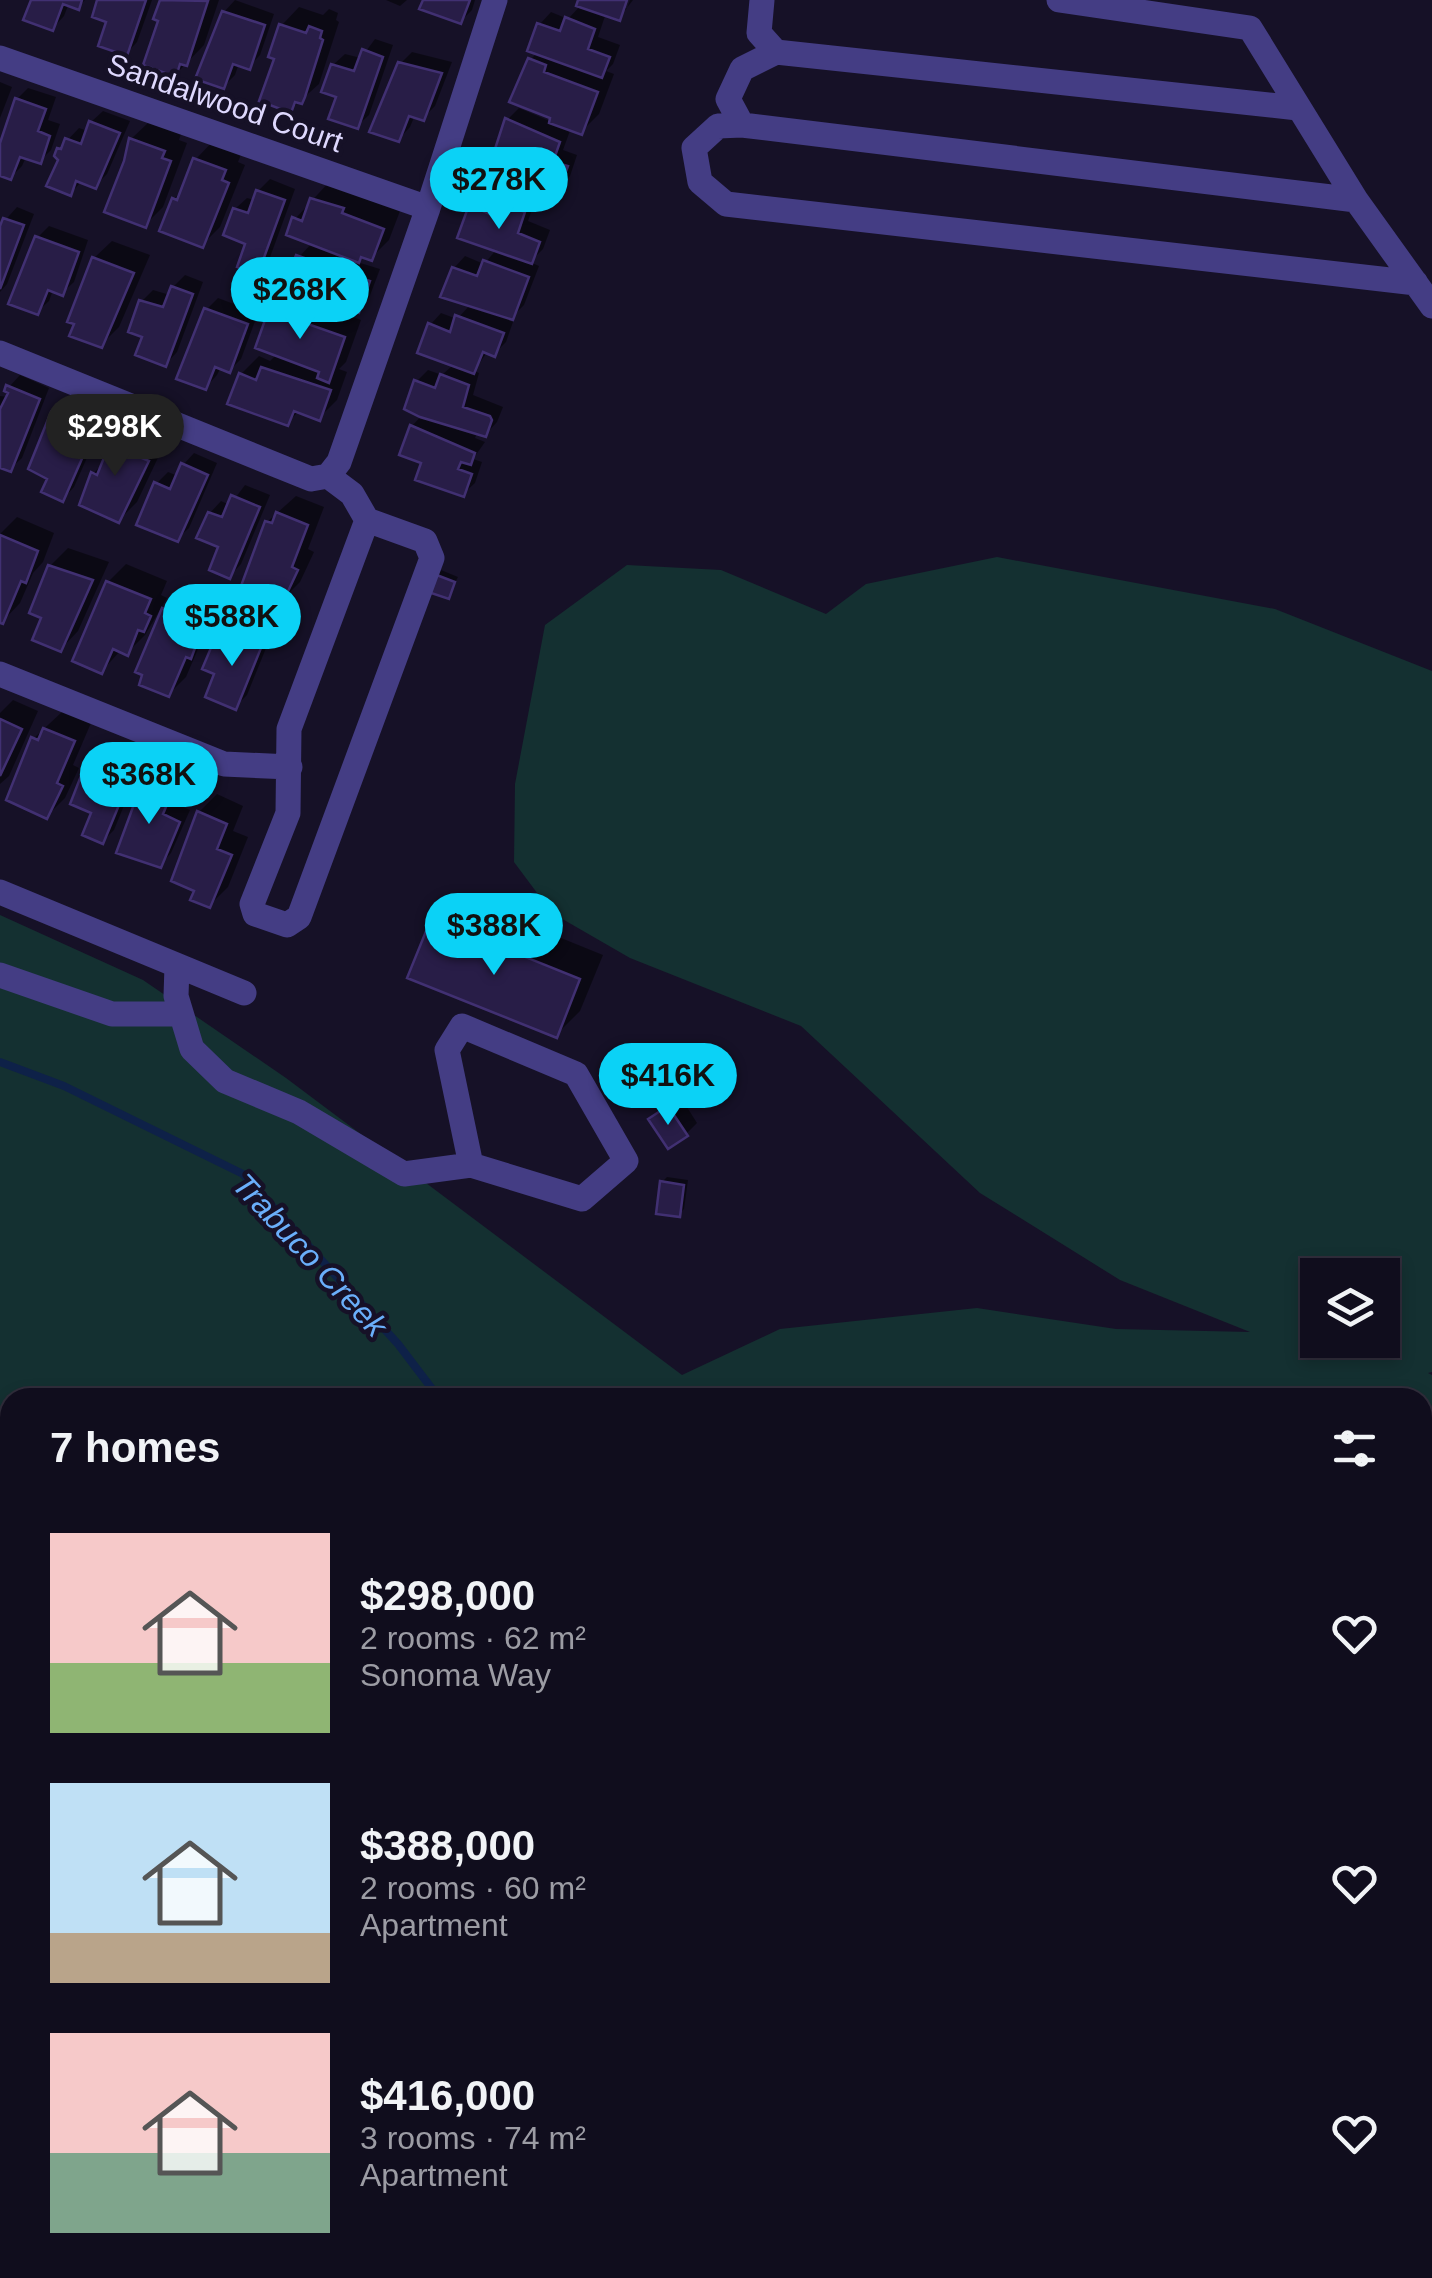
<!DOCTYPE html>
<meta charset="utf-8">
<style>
body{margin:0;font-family:Arial,sans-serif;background:#191626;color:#f1f3f6;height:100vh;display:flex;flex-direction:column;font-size:38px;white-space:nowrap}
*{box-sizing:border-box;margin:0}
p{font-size:32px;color:#9c9ca4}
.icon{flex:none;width:55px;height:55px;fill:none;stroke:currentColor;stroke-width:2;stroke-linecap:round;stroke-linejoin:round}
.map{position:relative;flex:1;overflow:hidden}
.drawer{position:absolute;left:0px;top:1388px;width:1432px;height:892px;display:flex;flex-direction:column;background:#100d1d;border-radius:30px 30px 0 0;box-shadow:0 5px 15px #0003,0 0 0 2px #302d3b}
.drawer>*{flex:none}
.buttons{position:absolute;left:1300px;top:1258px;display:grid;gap:20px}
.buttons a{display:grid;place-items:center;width:100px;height:100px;border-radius:0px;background:#100d1d;box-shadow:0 5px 15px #0003,0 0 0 2px #302d3b;font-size:50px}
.price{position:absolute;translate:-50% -85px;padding:0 22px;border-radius:35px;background:#0bd2f6;color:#111;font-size:32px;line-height:65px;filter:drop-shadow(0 2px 5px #0008)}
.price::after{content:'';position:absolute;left:50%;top:60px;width:30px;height:22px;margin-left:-15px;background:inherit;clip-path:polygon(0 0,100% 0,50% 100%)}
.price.active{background:#222;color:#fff}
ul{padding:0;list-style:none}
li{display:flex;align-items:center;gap:30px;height:250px;padding:0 50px}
li span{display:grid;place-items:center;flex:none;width:280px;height:200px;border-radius:0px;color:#555}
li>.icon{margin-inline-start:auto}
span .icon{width:120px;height:120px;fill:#fffc;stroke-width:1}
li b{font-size:42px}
h2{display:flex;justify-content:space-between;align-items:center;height:120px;padding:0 50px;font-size:42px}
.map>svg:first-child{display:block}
.green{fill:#143031;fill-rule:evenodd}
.shadow{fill:#0007}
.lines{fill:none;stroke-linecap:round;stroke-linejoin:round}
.stream{stroke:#0e2148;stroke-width:8}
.building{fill:#281d47;stroke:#413072;stroke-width:2.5}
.minor{stroke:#443d84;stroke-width:25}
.labels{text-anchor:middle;stroke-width:9;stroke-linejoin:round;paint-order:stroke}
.street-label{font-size:30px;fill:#ded8fe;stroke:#161127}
.water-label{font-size:32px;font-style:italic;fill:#6aaffa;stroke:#161127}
</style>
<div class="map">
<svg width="1432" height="2278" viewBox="0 0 1432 2278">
<rect width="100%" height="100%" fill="#161127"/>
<path class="green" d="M997,557L1275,609L1432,671V1372L1428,1373L1432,1375V2278H0V915L143,980L286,1078L682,1375L780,1329L977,1308L1116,1329L1250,1332L1120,1280L980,1193L801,1026L630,958L552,913L514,862L515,784L545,625L627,565L721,570L826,614L866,584ZM1318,1275H1382V1340H1318ZM10,1398H1422V2270H10Z"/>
<path class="shadow" d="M34,0H85L78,7L69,3L64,16L53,28Z
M100,0H152L137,42L126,54Z
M162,0H219L204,45L176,74L161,19L156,17Z
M235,0L274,14L260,55L249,67L239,63L235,75L224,86V12Z
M386,0H407L400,6Z
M425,0H475L472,10L460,22Z
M581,0H625L622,8H627L630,0H633L619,18L606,13L598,37L620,45L613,64L606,71L614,74L599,114L581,132L571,128L563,150L577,155L570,176L559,188L520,155L507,120L519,108L552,122L530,60L538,52L540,24L551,12L568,19L581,5Z
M299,7L323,15L329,9L338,13L336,20L339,22L319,84L290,110L282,25Z
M375,39L393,45L369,115L357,126L339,96L333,65L345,54L361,58Z
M412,52L452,62L435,106L423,118L415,115L410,127L399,139L400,64Z
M0,82L12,87L0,118Z
M28,88L56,97L48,120L60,124L51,150L40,161L26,157L22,166L11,177L0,173V149L17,99Z
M103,111L130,121L107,174L95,186L82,181L71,193L59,149L79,128L88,131L91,122Z
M149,122L181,134L179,140L187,143L163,207L145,225L131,139Z
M213,141L242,152L238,162L245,165L220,227L202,245L174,199L184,188L196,159Z
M270,179L295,189L269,260L254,275L264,279L253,298L245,279L254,270L248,243L235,209L247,198L255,200L258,191Z
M330,181L400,211L389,240L371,258L363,255L357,262L380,269L369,298L358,310L341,304L334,310L361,320L346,362L339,369L347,372L337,400L319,418L300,410L287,423L241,374L259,356L270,361L277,354L272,307L290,289L309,295L313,284L303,280L298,286L299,257L313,242L295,219Z
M509,191L535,201L528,221L550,230L543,249L530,262L539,266L524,305L509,320L513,322L506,342L494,354L488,351L474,371L479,373L473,395L503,407L497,422L486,434L478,431L475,438L485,442L473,459L482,462L475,483L463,494L424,462L412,426L424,413L416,382L428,370L442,375L454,364L430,325L441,313L457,319L471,304L454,268L465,256L484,264L497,249L471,207L483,195L498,201Z
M17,207L34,214L7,284L0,292V226Z
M49,226L88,240L74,282L62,293L53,290L49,301L37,312V238Z
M112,241L150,255L119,327L101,345L94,258Z
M185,275L203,282L177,352L166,364L145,335L141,302L153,290L170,295L173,287Z
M218,298L258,313L241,359L230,370L221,367L217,375L206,387V310Z
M20,375L49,388L22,458L10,469L0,465V396L9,397V387Z
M64,402L88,412L78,436L94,442L74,487L63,499L50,477L53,413Z
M134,417L162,429L158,440L165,443L137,502L119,520L93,474L105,461L117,435Z
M194,453L217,463L189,528L177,539L156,484L168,472L178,476L183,465Z
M245,485L270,495L241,564L230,576L210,513L221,501L230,505Z
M296,496L324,507L308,549L314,552L300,582L282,600L267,522Z
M17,517L54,533L43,562L33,573L20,603L3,621L0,620V534Z
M68,548L109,562L78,631L61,649L44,616L50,566Z
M126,564L167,581L161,595L167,598L145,635L127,653L121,650L102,671L108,582Z
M441,570L458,577L448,596L436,575Z
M182,592L220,608L208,638L198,649L186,677L168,695L164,610Z
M258,619L275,626L247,695L235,707L217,673L215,644L227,633L243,639Z
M13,700L38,711L9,776L0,784V713Z
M63,711L91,723L73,765L79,768L65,798L47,816L34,738Z
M119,749L143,759L114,830L103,841L84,777L95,766L104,769Z
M157,770L182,781L172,802L190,810L171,853L160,865L145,781Z
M217,794L243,806L233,831L248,837L228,887L210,905L199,812Z
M457,896L603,955L580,1011L556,1035L433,920Z
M680,1096L697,1123L686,1134L651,1120Z
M667,1177L688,1180L684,1209L679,1214L662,1182Z"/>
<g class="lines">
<path class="stream" d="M0,1062L64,1086L243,1174L398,1344L439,1398
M1422,1802L1432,1805"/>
</g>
<path class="building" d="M31,0H82L79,10L63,4L53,31L23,20Z
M146,0L127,56L98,46L106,22L92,17L97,0Z
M160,0L208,1L187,66L180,64L176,77L143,65L158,21L153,19Z
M423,0H470L461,24L419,9Z
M578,0H627L620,21L576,6Z
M222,11L265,25L250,70L233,64L224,89L195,79Z
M565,17L595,29L588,49L610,57L602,78L527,51L537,23L560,31Z
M279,24L306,33L309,26L322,31L320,38L323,40L305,97L302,104L295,102L291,113L259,101L274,59L268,57Z
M362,49L383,57L358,129L328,119L336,97L321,92L331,64L354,71Z
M528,58L546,65L544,72L598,92L582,135L549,123L550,118L509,102Z
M398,62L442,73L424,121L409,116L399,142L369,132Z
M15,98L46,109L38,131L50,136L41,164L20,157L11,180L0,176V143Z
M505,118L560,142L553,162L568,166L559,190L510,173L517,156L495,149Z
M89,121L120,133L96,189L76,181L71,196L46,186L58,160L54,156L57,148L61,149L65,138L81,144Z
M129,138L165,151L162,158L171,161L146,228L104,212L124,161Z
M193,158L226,170L222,180L229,183L203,248L159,231L172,198L177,200Z
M256,190L285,200L258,274L237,267L245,244L223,235L233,208L248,213Z
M310,198L344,208L342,213L384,229L372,261L361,257L359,263L286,235L292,217L302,221Z
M495,201L525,212L518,233L540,242L532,264L457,238L469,205L490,214Z
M3,218L24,225L0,289V226Z
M35,236L79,252L63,296L48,290L38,315L8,304Z
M296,255L370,281L359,313L335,304L331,317L302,307L310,285L301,282L298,288L286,284Z
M92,257L134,273L102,348L69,336L74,324L67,322Z
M483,260L529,277L513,320L440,297L452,267L477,276Z
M243,278L260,284L254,301L237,295Z
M171,286L193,294L166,367L135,355L142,337L128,332L139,300L163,307Z
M270,306L304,316L302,322L345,337L329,383L317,378L319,372L255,348Z
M204,308L248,324L230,373L215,367L206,390L176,379Z
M455,315L504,333L495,357L483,352L474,374L417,353L428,323L450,332Z
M261,367L331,390L320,421L294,411L288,426L227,404L239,373L256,380Z
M440,374L469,385L463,407L490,416L492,420L486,437L420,417L404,409L414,380L435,388Z
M6,385L40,399L11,472L0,468V409L8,393L4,391Z
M51,412L79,424L69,447L84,454L63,502L41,492L47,479L28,469Z
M410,425L475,453L471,465L461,462L458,469L472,474L464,497L415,480L421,463L399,455Z
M114,433L146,447L142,458L149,461L119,523L79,505L91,472L97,475Z
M181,463L208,475L178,542L136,525L154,482L170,489Z
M231,495L260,507L230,579L209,570L218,547L196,538L208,512L222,517Z
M276,512L308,525L292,567L298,570L283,602L241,586L265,521L272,523Z
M0,535L38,551L26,583L21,581L3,624L0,623Z
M48,565L93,580L61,652L32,640L41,618L29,613Z
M434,574L455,582L449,599L428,592Z
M106,581L151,599L145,613L151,616L144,632L138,630L128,656L113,649L102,674L72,661Z
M162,608L203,626L191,659L186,657L169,697L139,685L142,675L135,672Z
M245,629L265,638L236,710L205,697L214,674L202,669L213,643L236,651Z
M0,719L22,729L0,776Z
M43,728L75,741L57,783L63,786L47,819L6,800L31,737L38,740Z
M105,759L133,771L103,844L82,835L91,813L70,804L81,776L96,782Z
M143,780L172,793L163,814L180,822L161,868L116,853Z
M197,811L227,824L217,849L232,855L210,908L190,900L194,891L171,881Z
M431,919L580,979L557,1038L407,978Z
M668,1106L688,1136L668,1149L648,1119Z
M660,1181L684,1185L680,1217L656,1214Z"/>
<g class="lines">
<path class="minor" d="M762,0L759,33L776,52
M1059,0L1250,28L1356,200L1432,306
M0,58L428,208
M742,125L728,99L742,69L776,52L1298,108
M1356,200L742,125L718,126L694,148L700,182L726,204L1416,283
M0,353L311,479L328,476
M328,476L352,494L367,520L425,541L432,558L299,917L287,925L255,914L252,904L288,813L289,729L367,520
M328,476L339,462L428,208L495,0
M0,674L224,764L290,767
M0,892L244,993
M177,966L176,996L192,1049L225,1081L299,1112L404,1174L471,1165L582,1199L626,1161L576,1074L462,1026L447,1050L471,1165
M0,975L112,1014H179"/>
</g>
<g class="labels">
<g class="street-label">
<text transform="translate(225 103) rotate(19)" y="10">Sandalwood Court</text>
</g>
<g class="water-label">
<text transform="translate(310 1255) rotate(47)" y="11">Trabuco Creek</text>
</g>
</g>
</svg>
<div class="buttons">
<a><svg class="icon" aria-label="layers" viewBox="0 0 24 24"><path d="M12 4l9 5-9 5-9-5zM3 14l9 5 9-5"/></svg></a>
</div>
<b class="price" style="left:499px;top:232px">$278K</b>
<b class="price" style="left:300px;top:342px">$268K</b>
<b class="price active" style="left:115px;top:479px">$298K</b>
<b class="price" style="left:232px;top:669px">$588K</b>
<b class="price" style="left:149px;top:827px">$368K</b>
<b class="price" style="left:494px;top:978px">$388K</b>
<b class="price" style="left:668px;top:1128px">$416K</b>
<section class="drawer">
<h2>7 homes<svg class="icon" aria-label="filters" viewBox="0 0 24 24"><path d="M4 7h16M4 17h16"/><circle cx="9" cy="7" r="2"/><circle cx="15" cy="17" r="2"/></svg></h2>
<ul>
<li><span style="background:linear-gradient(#f6c9c9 65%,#8fb573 0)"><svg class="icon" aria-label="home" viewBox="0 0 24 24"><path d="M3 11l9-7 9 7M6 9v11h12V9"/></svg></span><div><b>$298,000</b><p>2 rooms · 62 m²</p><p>Sonoma Way</p></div><svg class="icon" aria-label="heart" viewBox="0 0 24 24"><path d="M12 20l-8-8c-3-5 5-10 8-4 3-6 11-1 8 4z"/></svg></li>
<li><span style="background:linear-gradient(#bfe0f5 75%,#b9a48a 0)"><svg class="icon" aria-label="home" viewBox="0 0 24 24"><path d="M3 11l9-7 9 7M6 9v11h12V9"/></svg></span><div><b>$388,000</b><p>2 rooms · 60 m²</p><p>Apartment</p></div><svg class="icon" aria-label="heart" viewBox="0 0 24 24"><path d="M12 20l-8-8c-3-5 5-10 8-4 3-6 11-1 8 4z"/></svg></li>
<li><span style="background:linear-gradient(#f6c9c9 60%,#7fa58c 0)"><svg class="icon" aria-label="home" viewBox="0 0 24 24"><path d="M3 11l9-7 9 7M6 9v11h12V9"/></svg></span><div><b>$416,000</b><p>3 rooms · 74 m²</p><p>Apartment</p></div><svg class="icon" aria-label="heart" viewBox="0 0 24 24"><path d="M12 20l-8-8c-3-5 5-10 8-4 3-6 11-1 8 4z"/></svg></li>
</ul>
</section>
</div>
